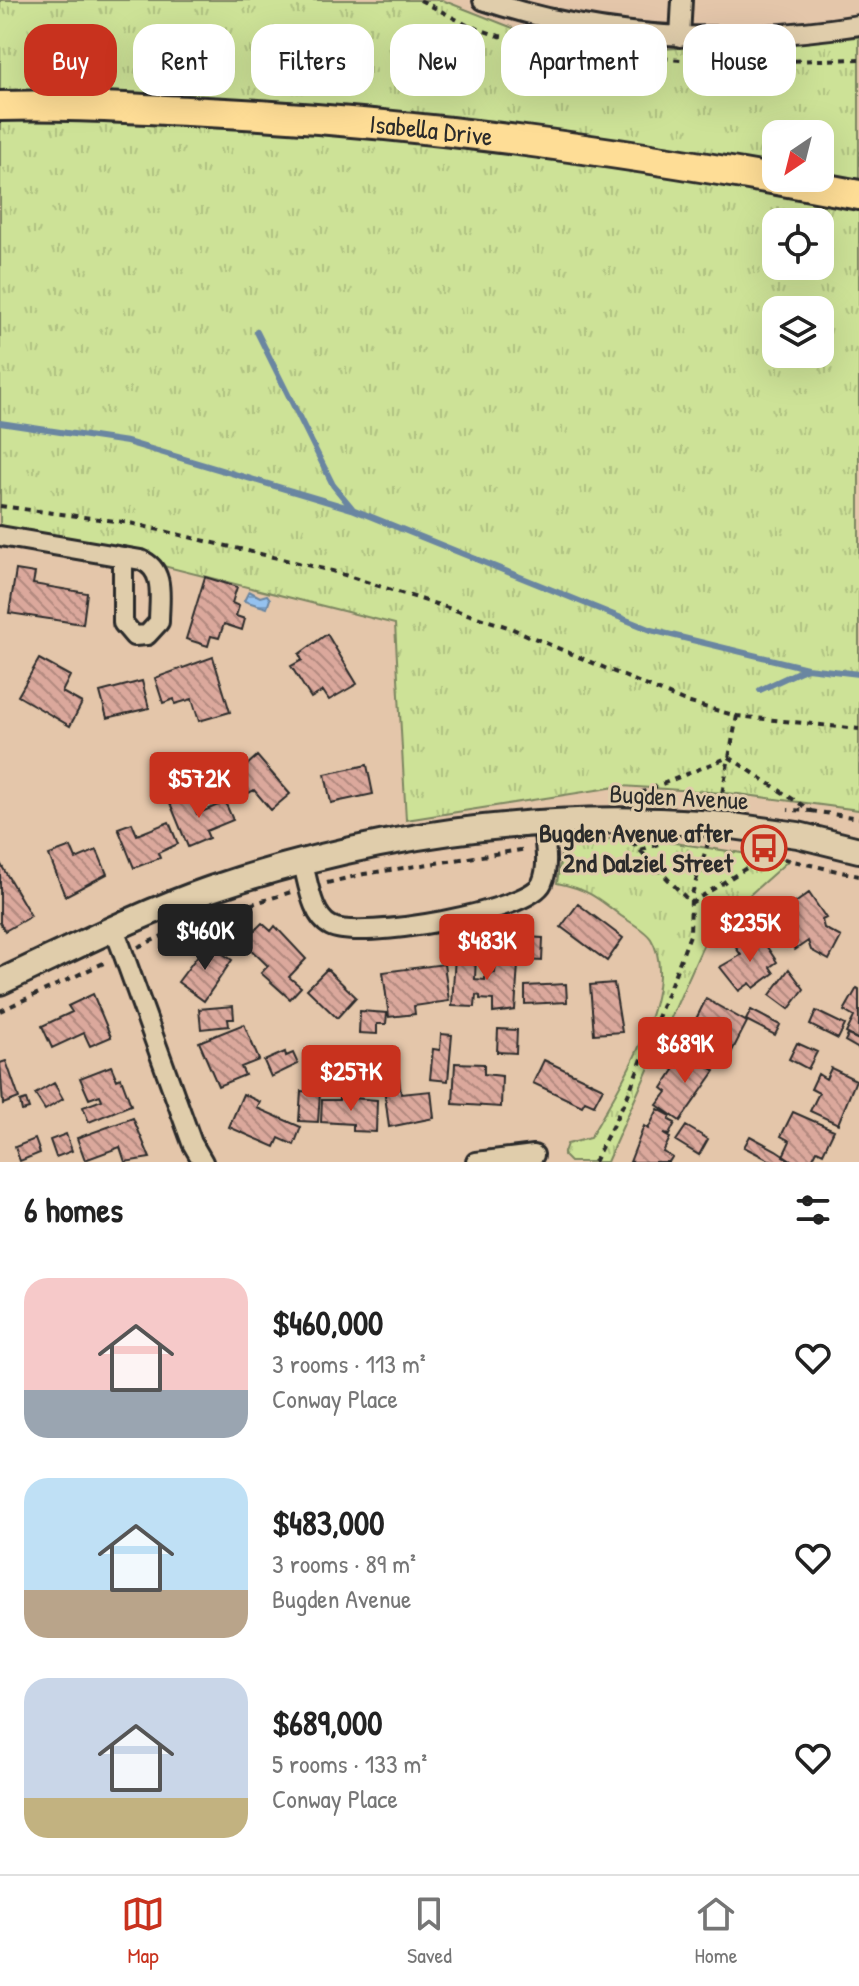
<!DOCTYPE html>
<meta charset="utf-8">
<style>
body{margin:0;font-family:"Patrick Hand",sans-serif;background:#f2f2f2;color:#222;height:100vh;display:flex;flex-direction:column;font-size:30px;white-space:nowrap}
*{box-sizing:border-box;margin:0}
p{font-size:26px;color:#767676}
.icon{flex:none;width:44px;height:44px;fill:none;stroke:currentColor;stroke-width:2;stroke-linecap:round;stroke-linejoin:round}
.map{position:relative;height:1162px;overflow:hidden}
.side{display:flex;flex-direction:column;background:#fff;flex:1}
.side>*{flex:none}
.guide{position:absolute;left:24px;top:24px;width:812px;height:72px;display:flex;gap:16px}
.needle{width:52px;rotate:215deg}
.buttons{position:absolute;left:762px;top:120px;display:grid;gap:16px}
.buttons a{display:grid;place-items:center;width:72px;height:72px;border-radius:16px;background:#fff;box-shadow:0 8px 32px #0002;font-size:40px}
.price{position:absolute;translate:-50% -68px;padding:0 18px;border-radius:8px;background:#c8321e;color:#fff;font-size:26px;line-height:52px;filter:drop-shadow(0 2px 4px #0008)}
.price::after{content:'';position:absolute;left:50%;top:48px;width:24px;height:18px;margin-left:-12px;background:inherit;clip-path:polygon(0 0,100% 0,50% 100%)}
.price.active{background:#222;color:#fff}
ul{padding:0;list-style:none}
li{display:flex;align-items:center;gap:24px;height:200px;padding:0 24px}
li span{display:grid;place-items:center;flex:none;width:224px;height:160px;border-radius:24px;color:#555}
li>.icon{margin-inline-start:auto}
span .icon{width:96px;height:96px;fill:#fffc;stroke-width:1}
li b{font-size:34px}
h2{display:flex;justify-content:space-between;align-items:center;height:96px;padding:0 24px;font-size:34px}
.tag{padding:0 28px;border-radius:24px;background:#fff;box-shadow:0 8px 32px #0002;font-size:28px;line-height:72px}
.tag.active{background:#c8321e;color:#fff}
.menu{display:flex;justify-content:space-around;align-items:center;height:112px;border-top:2px solid #e0e0e0;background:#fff;font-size:22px;color:#767676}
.menu a{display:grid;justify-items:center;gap:4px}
.menu .active{color:#c8321e}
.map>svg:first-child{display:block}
.park{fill:url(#park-tufts);stroke:#7c8661;stroke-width:2;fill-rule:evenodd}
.water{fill:url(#water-rules);stroke:#6b86a1;stroke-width:2}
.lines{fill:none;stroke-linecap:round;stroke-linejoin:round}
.stream{stroke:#6b86a1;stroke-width:6}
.building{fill:url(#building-back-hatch);stroke:#2b2b2b;stroke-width:2}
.street-casing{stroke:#2b2b2b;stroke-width:24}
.secondary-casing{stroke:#2b2b2b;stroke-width:30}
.primary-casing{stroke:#2b2b2b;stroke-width:34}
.path{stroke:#2b2b2b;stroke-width:4;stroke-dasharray:6 6;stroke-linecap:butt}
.street{stroke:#e0cdab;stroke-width:18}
.secondary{stroke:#e0cdab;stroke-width:24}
.primary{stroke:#fedd96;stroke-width:28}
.secondary-bridge-casing{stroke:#2b2b2b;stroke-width:30;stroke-linecap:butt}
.secondary-bridge{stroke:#e0cdab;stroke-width:24}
.labels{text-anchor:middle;stroke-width:6;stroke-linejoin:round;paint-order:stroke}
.street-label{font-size:26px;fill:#2b2b2b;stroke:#e0cdab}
.poi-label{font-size:26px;font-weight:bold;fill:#2b2b2b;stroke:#e0cdab;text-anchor:end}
</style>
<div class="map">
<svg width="859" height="1162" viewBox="0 0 859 1162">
<defs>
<pattern id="park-tufts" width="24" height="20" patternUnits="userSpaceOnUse" patternTransform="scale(2)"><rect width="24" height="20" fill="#cde297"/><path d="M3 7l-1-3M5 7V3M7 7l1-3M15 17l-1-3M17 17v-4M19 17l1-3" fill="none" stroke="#b0c282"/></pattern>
<pattern id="water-rules" width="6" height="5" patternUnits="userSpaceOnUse" patternTransform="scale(2)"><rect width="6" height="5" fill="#95c2ef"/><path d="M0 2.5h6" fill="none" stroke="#7a9ec2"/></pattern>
<pattern id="building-back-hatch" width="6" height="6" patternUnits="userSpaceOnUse" patternTransform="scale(2)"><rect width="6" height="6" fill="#dba89c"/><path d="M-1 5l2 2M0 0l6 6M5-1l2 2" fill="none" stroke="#b2897f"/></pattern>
</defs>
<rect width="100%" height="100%" fill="#e4c6aa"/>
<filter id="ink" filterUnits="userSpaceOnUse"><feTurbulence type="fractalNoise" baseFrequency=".0125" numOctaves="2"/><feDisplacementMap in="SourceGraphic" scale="16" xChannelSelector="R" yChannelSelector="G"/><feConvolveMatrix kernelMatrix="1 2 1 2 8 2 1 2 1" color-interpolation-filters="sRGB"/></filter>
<g filter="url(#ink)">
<path class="park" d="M0,0H442L579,54L859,37V810L738,794L622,786L406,820L395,624L0,525ZM776,134H820V178H776ZM776,222H820V266H776ZM776,310H820V354H776Z
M641,838L789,860L710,930L607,1162H570L563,1155L567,1144L590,1138C616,1092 682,990 651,939C645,930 630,922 621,916C597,897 587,889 557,883L563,841Z"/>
<path class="water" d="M249,591L260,597L267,595L270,599L267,608L244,601Z"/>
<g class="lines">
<path class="stream" d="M257,332L333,485L352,508
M0,423L127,442L352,509L651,630L807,668L859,674
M760,690L807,668"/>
</g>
<path class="building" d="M16,570L35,573L33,584L87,593L83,624L9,613Z
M205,577L237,587L232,603L239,606L236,616L245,619L242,630L224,624L219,638L211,636L208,646L186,639Z
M327,634L357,684L329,700L323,691L311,698L291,666L302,660L299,654Z
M213,657L230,712L199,721L192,699L175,704L174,699L163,703L155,678Z
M39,659L70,676L62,692L82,703L70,726L18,696Z
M142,681L149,708L107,718L100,692Z
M257,756L290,794L271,810L254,790L249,793L235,776Z
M367,765L373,794L331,803L325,774Z
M189,796L197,814L225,802L233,820L206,831L209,838L188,847L170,803Z
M169,822L178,844L158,853L160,858L134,868L118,828L132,823L137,835Z
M71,847L76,859L97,850L107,874L65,896L49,855Z
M0,863L31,916L5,931L0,923Z
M809,893L826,918L822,920L824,928L841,937L829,960L811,950L808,941L795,950L772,920Z
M578,904L623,938L607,961L561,927Z
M262,923L271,931L275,926L306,959L289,977L301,987L290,999L261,973L268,966L243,942Z
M757,932L777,962L770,967L774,973L754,988L750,983L739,991L720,967L741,955L736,948Z
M526,937L543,938L542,961L525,960Z
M207,943L232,960L204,1001L178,982Z
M497,948L519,949L515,1010L493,1013V1000L480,999V996L476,995L475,1007L452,1006L455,955L476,956L475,979L485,980V973H495Z
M444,964L449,1001L414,1006L415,1014L389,1017L383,972Z
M327,969L356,997L337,1018L307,989Z
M789,969L804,989L789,1009L770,995Z
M614,983L622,1032L594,1034L590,985Z
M566,984L567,1002L525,1004V986Z
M857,988L859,989V1040L846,1033L854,1017L844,1011Z
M93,994L111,1037L90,1046L84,1033L52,1048L42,1026L72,1012L68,1006Z
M706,999L747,1022L727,1061L685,1041Z
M233,1006L234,1019H228L229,1026L201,1029L199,1009Z
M751,1010L780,1025L775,1035L746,1020Z
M360,1011L387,1013L386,1024H377V1034L359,1033Z
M816,1011L845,1025L838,1039L810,1025Z
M244,1024L259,1060L241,1067L245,1075L218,1086L199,1042Z
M498,1029L517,1030L516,1053L497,1052Z
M441,1034L452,1035L448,1081L430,1079L433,1049L440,1050Z
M848,1035L859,1040V1049L845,1041Z
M797,1043L817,1052L808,1069L789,1059Z
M684,1049L715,1071L680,1121L657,1105L667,1092L662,1088L674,1070L671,1068Z
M285,1052L286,1056L293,1053L298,1064L271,1077L264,1061Z
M544,1060L603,1088L594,1105L585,1101L582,1106L533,1083Z
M6,1061L19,1098L3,1104L0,1063Z
M322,1062L333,1063L332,1078H322Z
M455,1063L484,1064V1074L502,1076L501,1107L453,1104Z
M111,1066L117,1080L121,1078L131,1105L89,1122L83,1107L102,1100L100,1095L89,1099L80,1078Z
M831,1068L856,1080L838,1124L810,1111L819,1093L811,1089L818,1074L826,1079Z
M399,1078L401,1094L431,1091L434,1118L389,1127L383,1080Z
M54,1083L63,1099L45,1110L35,1094Z
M301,1091L320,1093L318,1122L299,1121Z
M243,1094L260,1102L257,1108L301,1127L294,1145L279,1138L275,1147L229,1127Z
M339,1097L377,1100L376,1132L353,1131V1124L321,1122L322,1100H339Z
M26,1100L29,1109L22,1111L20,1102Z
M658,1109L671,1116L669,1120L675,1123L669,1135L663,1134L670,1138L663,1152L672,1157L669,1162H630L644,1126L648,1129Z
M793,1112L834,1130L823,1153L817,1150L811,1162H794L783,1156L790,1141L781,1136Z
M133,1118L150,1158L125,1162L120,1147L85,1160L77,1138Z
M686,1126L708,1139L699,1155L676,1141Z
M66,1134L72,1151L56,1157L50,1140Z
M750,1136L776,1150L794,1162H773L744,1147Z
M35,1139L40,1153L20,1161L15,1147Z"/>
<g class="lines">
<g class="street-casing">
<path id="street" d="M483,0C606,41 731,45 859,25
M680,37L682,0
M0,536L141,560C166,570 159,599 159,622L147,635L134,636L123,623V557
M302,860C308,880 311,916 331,926C360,941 529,912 542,883C550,866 544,840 543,822
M114,928L192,1143L203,1162
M476,1162L534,1155"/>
</g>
<g class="secondary-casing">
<path id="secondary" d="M725,825L798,835L859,850
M0,982C69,950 138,914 211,889C368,836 533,812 700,823"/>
</g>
<g class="primary-casing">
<g id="primary">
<path id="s1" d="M0,106C62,104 125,108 187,111C414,121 637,153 859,195"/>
</g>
</g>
<path class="path" d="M420,0L467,25L499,36L568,48L707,63L859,59
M0,506L130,523L332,571L508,627L683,701L737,716L859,729
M640,793L729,757L811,811L788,810
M628,797L640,793L658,798
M720,804L737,716
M811,811L859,818
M632,842L691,903L767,855L859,876
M564,847L595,845
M641,850L658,844
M327,883L364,874L527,849
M138,947L191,923L291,892
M0,1011L108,961
M594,1162L628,1095L690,935L691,897L708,843"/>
<use href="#street" class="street"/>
<use href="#secondary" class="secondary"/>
<use href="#primary" class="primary"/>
<g class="secondary-bridge-casing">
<path id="secondary-bridge" d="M700,823L725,825"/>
</g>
<use href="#secondary-bridge" class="secondary-bridge"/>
</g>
</g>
<defs>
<g id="bus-ring" transform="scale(2.3)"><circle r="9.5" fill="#e0cdab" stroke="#c8321e" stroke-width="1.5"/><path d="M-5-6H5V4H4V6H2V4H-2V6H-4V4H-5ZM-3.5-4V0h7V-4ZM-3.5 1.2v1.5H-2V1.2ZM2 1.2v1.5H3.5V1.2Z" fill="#c8321e"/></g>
</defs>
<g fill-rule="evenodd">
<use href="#bus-ring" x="764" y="848"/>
</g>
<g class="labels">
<g class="street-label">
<text dy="9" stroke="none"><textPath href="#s1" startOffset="432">Isabella Drive</textPath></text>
<text transform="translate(679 797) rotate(3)" y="9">Bugden Avenue</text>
</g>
<g class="poi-label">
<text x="733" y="842">Bugden Avenue after<tspan x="733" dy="30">2nd Dalziel Street</tspan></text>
</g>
</g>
</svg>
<div class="buttons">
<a><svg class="needle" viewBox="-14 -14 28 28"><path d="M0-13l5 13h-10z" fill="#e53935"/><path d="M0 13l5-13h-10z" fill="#767676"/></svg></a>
<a><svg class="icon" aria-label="locate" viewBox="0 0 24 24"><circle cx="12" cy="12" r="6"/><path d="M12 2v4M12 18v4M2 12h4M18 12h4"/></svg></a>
<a><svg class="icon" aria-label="layers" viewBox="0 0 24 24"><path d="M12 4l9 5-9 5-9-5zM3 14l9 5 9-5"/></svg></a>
</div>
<b class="price" style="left:199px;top:820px">$572K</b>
<b class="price" style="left:750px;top:964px">$235K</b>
<b class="price active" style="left:205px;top:972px">$460K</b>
<b class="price" style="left:487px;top:982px">$483K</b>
<b class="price" style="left:685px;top:1085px">$689K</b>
<b class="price" style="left:351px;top:1113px">$257K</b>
<div class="guide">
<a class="tag active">Buy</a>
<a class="tag">Rent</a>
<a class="tag">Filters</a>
<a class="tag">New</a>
<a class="tag">Apartment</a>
<a class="tag">House</a>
</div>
</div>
<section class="side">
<h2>6 homes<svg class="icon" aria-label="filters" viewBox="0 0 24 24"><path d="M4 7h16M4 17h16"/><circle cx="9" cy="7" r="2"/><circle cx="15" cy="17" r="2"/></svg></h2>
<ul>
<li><span style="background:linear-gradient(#f6c9c9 70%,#9aa5b1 0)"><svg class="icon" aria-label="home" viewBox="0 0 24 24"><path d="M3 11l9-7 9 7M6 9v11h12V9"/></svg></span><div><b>$460,000</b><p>3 rooms · 113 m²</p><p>Conway Place</p></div><svg class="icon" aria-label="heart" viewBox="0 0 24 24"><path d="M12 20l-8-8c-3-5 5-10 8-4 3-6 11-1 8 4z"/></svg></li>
<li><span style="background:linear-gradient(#bfe0f5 70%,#b9a48a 0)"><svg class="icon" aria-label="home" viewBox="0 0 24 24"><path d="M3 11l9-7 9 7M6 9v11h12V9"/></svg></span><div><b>$483,000</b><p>3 rooms · 89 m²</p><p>Bugden Avenue</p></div><svg class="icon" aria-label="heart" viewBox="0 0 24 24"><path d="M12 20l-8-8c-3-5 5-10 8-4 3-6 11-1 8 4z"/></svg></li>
<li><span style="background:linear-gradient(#c9d6e8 75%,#c2b280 0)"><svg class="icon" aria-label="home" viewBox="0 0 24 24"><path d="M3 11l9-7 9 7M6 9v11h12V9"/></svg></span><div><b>$689,000</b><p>5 rooms · 133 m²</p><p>Conway Place</p></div><svg class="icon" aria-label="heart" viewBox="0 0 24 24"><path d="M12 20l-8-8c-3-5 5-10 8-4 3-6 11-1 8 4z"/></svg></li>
</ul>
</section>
<nav class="menu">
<a class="active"><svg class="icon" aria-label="map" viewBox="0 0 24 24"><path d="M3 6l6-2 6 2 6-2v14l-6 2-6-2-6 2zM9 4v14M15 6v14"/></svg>Map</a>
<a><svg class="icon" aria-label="saved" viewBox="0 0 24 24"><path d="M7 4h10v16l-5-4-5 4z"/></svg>Saved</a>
<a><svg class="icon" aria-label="home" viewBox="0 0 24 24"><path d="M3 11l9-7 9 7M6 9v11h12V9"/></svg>Home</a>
</nav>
